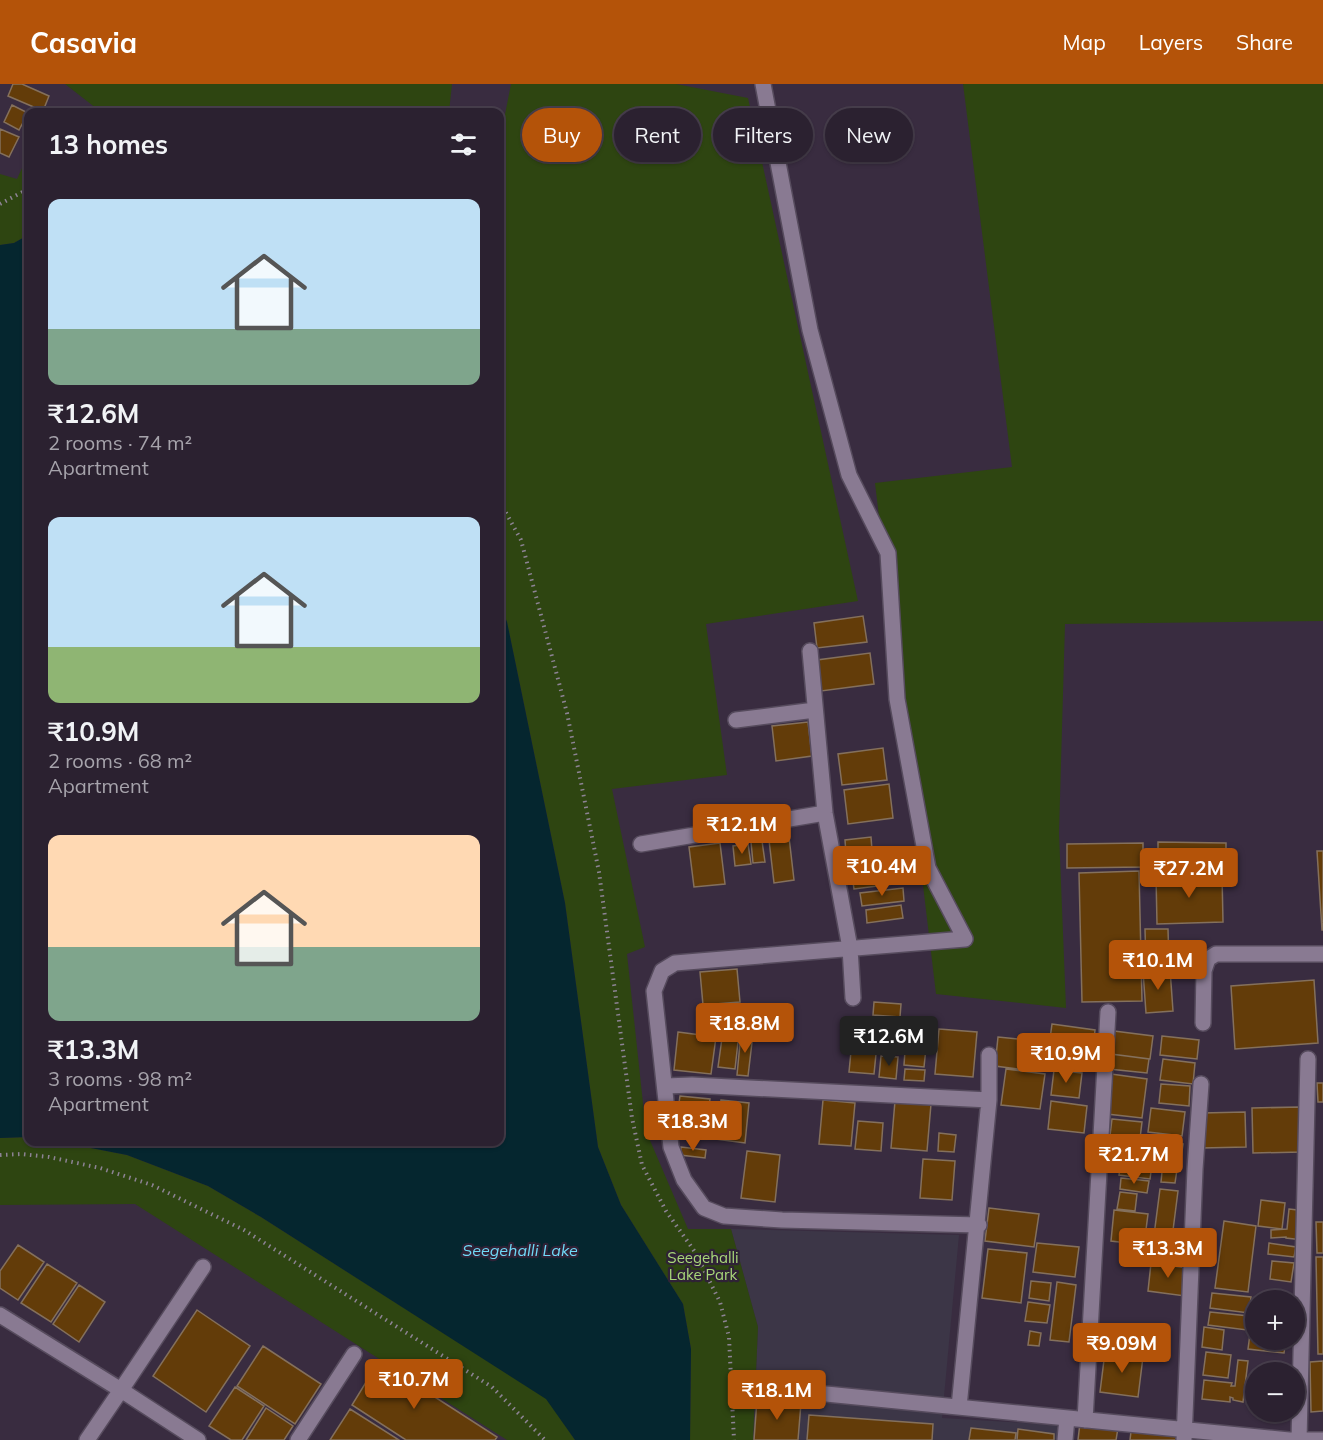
<!DOCTYPE html>
<meta charset="utf-8">
<style>
body{margin:0;font-family:Mulish,sans-serif;background:#372e3c;color:#f1f3f6;height:100vh;display:flex;flex-direction:column;font-size:22px;white-space:nowrap}
*{box-sizing:border-box;margin:0}
p{font-size:20px;color:#a6a3ab}
.icon{flex:none;width:33px;height:33px;fill:none;stroke:currentColor;stroke-width:2;stroke-linecap:round;stroke-linejoin:round}
.map{position:relative;flex:1;overflow:hidden}
.drawer{position:absolute;left:24px;top:24px;width:480px;height:1038px;display:flex;flex-direction:column;background:#2b2130;border-radius:12px;box-shadow:0 2px 4px #0004,0 0 0 2px #473e4c}
.drawer>*{flex:none}
.guide{position:absolute;left:522px;top:24px;width:570px;height:54px;display:flex;gap:12px}
.buttons{position:absolute;left:1245px;top:1206px;display:grid;gap:12px}
.buttons a{display:grid;place-items:center;width:60px;height:60px;border-radius:50%;background:#2b2130;box-shadow:0 2px 4px #0004,0 0 0 2px #473e4c;font-size:30px}
.price{position:absolute;translate:-50% -51px;padding:0 14px;border-radius:6px;background:#b45309;color:#fff;font-size:20px;line-height:39px;filter:drop-shadow(0 2px 3px #0008)}
.price::after{content:'';position:absolute;left:50%;top:36px;width:18px;height:14px;margin-left:-9px;background:inherit;clip-path:polygon(0 0,100% 0,50% 100%)}
.price.active{background:#222;color:#fff}
ul{padding:0;list-style:none}
li{display:grid;align-content:center;gap:12px;height:318px;padding:0 24px}
li span{display:grid;place-items:center;height:186px;border-radius:12px;color:#555}
li>.icon{margin-inline-start:auto}
span .icon{width:108px;height:108px;fill:#fffc;stroke-width:1}
li b{font-size:26px}
h2{display:flex;justify-content:space-between;align-items:center;height:72px;padding:0 24px;font-size:26px}
.chip{padding:0 21px;border-radius:27px;background:#2b2130;box-shadow:0 2px 4px #0004,0 0 0 2px #473e4c;font-size:21px;line-height:54px}
.chip.active{background:#b45309;color:#fff}
header{display:flex;align-items:center;gap:36px;box-sizing:border-box;height:84px;padding:0 30px;background:#b45309;color:#fff}
header strong{font-size:28px}
nav{display:flex;gap:33px;margin-inline-start:auto;font-size:21px}
.map>svg:first-child{display:block}
.industrial{fill:#3c3647}
.green{fill:#2e4511}
.water{fill:#05262f}
.building{fill:#633c09;stroke:#84705c;stroke-width:1.5}
.lines{fill:none;stroke-linecap:round;stroke-linejoin:round}
.minor-casing{stroke:#564b5d;stroke-width:18}
.path{stroke:#8d8394;stroke-width:4;stroke-dasharray:1.5 4.5;stroke-linecap:butt}
.minor{stroke:#897a92;stroke-width:15}
.labels{text-anchor:middle;stroke-width:4.5;stroke-linejoin:round;paint-order:stroke}
.park-label{font-size:15px;fill:#a8d779;stroke:#2f2236}
.water-label{font-size:16px;font-style:italic;fill:#70d9f7;stroke:#2f2236}
</style>
<header>
<strong>Casavia</strong>
<nav><a>Map</a><a>Layers</a><a>Share</a></nav>
</header>
<div class="map">
<svg width="1323" height="1356" viewBox="0 0 1323 1356">
<rect width="100%" height="100%" fill="#392c40"/>
<path class="industrial" d="M731,1145L959,1151L942,1334L1058,1341L1057,1356H753L758,1243Z"/>
<path class="green" d="M65,0H452L449,28H101Z
M511,0H676L748,14L858,517L706,540L727,691L612,705L645,863L627,870L646,1047L688,1145H731L758,1243L753,1356H690L691,1265L683,1220L621,1121L598,1063L565,819L507,538L500,521V56Z
M963,0H1323V537L1065,540L1059,749L1066,924L936,910L875,399L1012,383Z
M28,71V151L14,159L0,161V90L17,95Z
M28,1053V1058H60L127,1071L208,1102L261,1133L547,1315L575,1356H507L135,1120L0,1121V1054Z"/>
<path class="water" d="M28,151V1053L0,1054V161L14,159Z
M500,521L507,538L565,819L598,1063L621,1121L683,1220L691,1265L690,1356H575L546,1315L261,1133L208,1102L127,1071L60,1058H500Z"/>
<path class="building" d="M13,0H22L49,12L43,27L8,12Z
M12,21L28,29L19,46L4,38Z
M0,45L19,53L9,73L0,69Z
M863,532L867,558L817,564L814,539Z
M870,569L874,600L821,607L817,576Z
M808,638L812,672L776,677L772,642Z
M883,664L887,696L842,701L838,670Z
M889,700L893,734L848,740L844,706Z
M789,753L794,796L774,799L769,756Z
M871,753L872,766L846,770L845,756Z
M762,757L765,778L753,779L751,758Z
M1158,758L1226,759V788H1158Z
M720,759L725,800L694,803L689,763Z
M1143,759V783L1067,784V760Z
M748,760L751,780L735,782L733,762Z
M1317,767H1323V846H1322Z
M898,771L901,799L854,805L850,777Z
M1139,787L1142,917L1082,918L1079,789Z
M1222,791L1223,838L1157,840L1156,792Z
M903,804L904,817L862,822L860,809Z
M901,821L903,834L867,839L866,826Z
M1145,845H1168L1169,880L1146,881Z
M737,885L740,918L703,921L700,888Z
M1170,885L1173,927L1146,929L1143,887Z
M1314,896L1318,959L1235,965L1231,902Z
M874,918L901,920L900,933L873,931Z
M1052,940L1095,946L1091,982L1047,977Z
M939,945L977,948L973,993L935,990Z
M723,947L739,949L735,985L718,983Z
M853,947L878,950L874,990L849,988Z
M884,947L902,949L900,967L882,965Z
M1114,947L1153,952L1150,975L1111,970Z
M678,948L716,953L711,990L674,986Z
M741,949L753,950L748,992L737,991Z
M1162,952L1199,956L1197,975L1160,971Z
M906,953L927,955L924,983L904,981Z
M998,953L1037,957L1034,987L995,982Z
M1111,970L1149,975L1147,989L1109,985Z
M881,972L898,973L896,995L879,993Z
M1163,975L1195,979L1193,1000L1160,996Z
M905,985L925,986L924,997L904,996Z
M1006,985L1045,990L1040,1025L1001,1021Z
M1054,986L1082,989L1079,1014L1051,1011Z
M1111,990L1147,995L1142,1034L1107,1030Z
M1317,999H1323V1018H1318Z
M1161,1000L1190,1002L1189,1022L1159,1019Z
M680,1012L710,1015L708,1030L678,1026Z
M721,1016L749,1019L745,1059L716,1055Z
M823,1016L855,1019L851,1062L819,1060Z
M895,1017L931,1020L927,1067L891,1064Z
M1051,1017L1087,1022L1084,1049L1048,1045Z
M1300,1023L1301,1068L1253,1069L1252,1024Z
M1151,1024L1185,1028L1182,1052L1148,1048Z
M677,1028L709,1032L707,1047L676,1043Z
M1245,1028L1246,1063L1202,1064V1029Z
M1112,1035L1142,1038L1138,1071L1153,1073L1150,1095L1119,1091L1122,1070L1108,1068Z
M858,1037L883,1039L881,1067L855,1065Z
M939,1049L956,1051L954,1068L938,1067Z
M1157,1057L1183,1060L1181,1075L1156,1072Z
M681,1063L706,1066L705,1074L680,1071Z
M747,1067L780,1071L775,1118L741,1114Z
M923,1075L955,1077L952,1116L920,1114Z
M1163,1078L1178,1079L1175,1099L1161,1098Z
M1121,1094L1149,1097L1147,1109L1120,1105Z
M1160,1105L1178,1107L1171,1162L1153,1159Z
M1120,1108L1137,1110L1135,1127L1117,1125Z
M1261,1116L1285,1119L1282,1145L1258,1142Z
M989,1124L1039,1130L1034,1163L985,1157Z
M1289,1125L1306,1127L1303,1156L1286,1154V1153L1271,1154V1146L1287,1145Z
M1114,1126L1148,1130L1144,1161L1111,1157Z
M1224,1137L1256,1142L1248,1208L1215,1204Z
M1316,1138H1323V1169H1317Z
M1037,1159L1079,1163L1075,1193L1033,1188Z
M1269,1159L1296,1163L1294,1173L1268,1170Z
M18,1161L44,1178L18,1216L0,1204V1187Z
M988,1165L1027,1169L1021,1219L982,1214Z
M1316,1173H1323V1270H1318Z
M1272,1177L1294,1179L1291,1198L1270,1195Z
M1151,1179L1188,1184L1185,1212L1148,1207Z
M47,1180L77,1199L51,1238L21,1219Z
M1031,1197L1051,1199L1049,1217L1029,1214Z
M1057,1198L1076,1201L1069,1258L1050,1256Z
M79,1201L105,1218L79,1258L53,1240Z
M1212,1209L1251,1213L1249,1229L1210,1224Z
M1263,1212L1280,1214L1279,1216H1262Z
M1028,1218L1050,1221L1047,1239L1025,1237Z
M197,1226L250,1262L206,1328L153,1292Z
M1210,1228L1249,1232L1247,1246L1208,1241Z
M1252,1235H1256V1256H1286L1284,1269L1248,1265Z
M1204,1243L1224,1246L1222,1266L1202,1263Z
M1030,1247L1041,1249L1039,1262L1028,1261Z
M263,1262L321,1300L295,1340L237,1302Z
M1105,1268L1143,1273L1138,1313L1100,1308Z
M1206,1268L1231,1271L1228,1294L1203,1291Z
M1238,1276L1248,1277L1243,1318L1233,1316V1314L1230,1313V1318L1202,1315L1204,1296L1232,1299L1231,1302H1235Z
M379,1277L497,1353L495,1356H406L352,1321Z
M1323,1277V1327L1311,1328L1310,1278Z
M235,1303L264,1322L242,1356H231L209,1342Z
M757,1316L801,1319L798,1356H754Z
M266,1324L293,1342L284,1356H246Z
M350,1325L399,1356H330Z
M809,1331L933,1340L932,1356H807Z
M1080,1339L1118,1344L1116,1356H1078Z
M1132,1339L1177,1345L1176,1356H1130Z
M971,1344L1016,1349L1015,1356H969Z
M1018,1345L1054,1350V1356H1017Z"/>
<g class="lines">
<g class="minor-casing">
<path id="minor" d="M763,0L810,246L849,391L888,469L897,615L928,784L965,855L675,879L662,887L654,907L671,1063L684,1096L704,1124L724,1132L782,1136L979,1141
M810,567L825,729L850,864L853,914
M736,636L815,626
M641,760L825,729
M1203,939L1204,887L1208,875L1216,870H1323
M665,1002L692,1001L989,1016
M0,1231L121,1306L203,1183
M806,1308L1289,1356H1323
M959,1323L989,1016V971
M1085,1336L1108,928
M87,1356L121,1306L198,1356
M298,1356L354,1270
M1065,1356L1067,1334
M1184,1356L1195,1085L1201,1000
M1299,1356L1308,975"/>
</g>
<path class="path" d="M0,120L28,105
M500,418L521,456L567,629L599,788L632,1034L642,1081L666,1127L695,1168L720,1218L729,1253L734,1356
M0,1071L21,1070L49,1073L100,1084L152,1101L244,1146L492,1303L545,1356"/>
<use href="#minor" class="minor"/>
</g>
<g class="labels">
<g class="park-label">
<text x="703" y="1179">Seegehalli<tspan x="703" dy="17">Lake Park</tspan></text>
</g>
<g class="water-label">
<text x="520" y="1172">Seegehalli Lake</text>
</g>
</g>
</svg>
<div class="buttons">
<a>+</a>
<a>−</a>
</div>
<b class="price" style="left:742px;top:771px">₹12.1M</b>
<b class="price" style="left:882px;top:813px">₹10.4M</b>
<b class="price" style="left:1189px;top:815px">₹27.2M</b>
<b class="price" style="left:1158px;top:907px">₹10.1M</b>
<b class="price" style="left:745px;top:970px">₹18.8M</b>
<b class="price active" style="left:889px;top:983px">₹12.6M</b>
<b class="price" style="left:1066px;top:1000px">₹10.9M</b>
<b class="price" style="left:693px;top:1068px">₹18.3M</b>
<b class="price" style="left:1134px;top:1101px">₹21.7M</b>
<b class="price" style="left:1168px;top:1195px">₹13.3M</b>
<b class="price" style="left:1122px;top:1290px">₹9.09M</b>
<b class="price" style="left:414px;top:1326px">₹10.7M</b>
<b class="price" style="left:777px;top:1337px">₹18.1M</b>
<div class="guide">
<a class="chip active">Buy</a>
<a class="chip">Rent</a>
<a class="chip">Filters</a>
<a class="chip">New</a>
</div>
<section class="drawer">
<h2>13 homes<svg class="icon" aria-label="filters" viewBox="0 0 24 24"><path d="M4 7h16M4 17h16"/><circle cx="9" cy="7" r="2"/><circle cx="15" cy="17" r="2"/></svg></h2>
<ul>
<li><span style="background:linear-gradient(#bfe0f5 70%,#7fa58c 0)"><svg class="icon" aria-label="home" viewBox="0 0 24 24"><path d="M3 11l9-7 9 7M6 9v11h12V9"/></svg></span><div><b>₹12.6M</b><p>2 rooms · 74 m²</p><p>Apartment</p></div></li>
<li><span style="background:linear-gradient(#bfe0f5 70%,#8fb573 0)"><svg class="icon" aria-label="home" viewBox="0 0 24 24"><path d="M3 11l9-7 9 7M6 9v11h12V9"/></svg></span><div><b>₹10.9M</b><p>2 rooms · 68 m²</p><p>Apartment</p></div></li>
<li><span style="background:linear-gradient(#ffd9b3 60%,#7fa58c 0)"><svg class="icon" aria-label="home" viewBox="0 0 24 24"><path d="M3 11l9-7 9 7M6 9v11h12V9"/></svg></span><div><b>₹13.3M</b><p>3 rooms · 98 m²</p><p>Apartment</p></div></li>
</ul>
</section>
</div>
